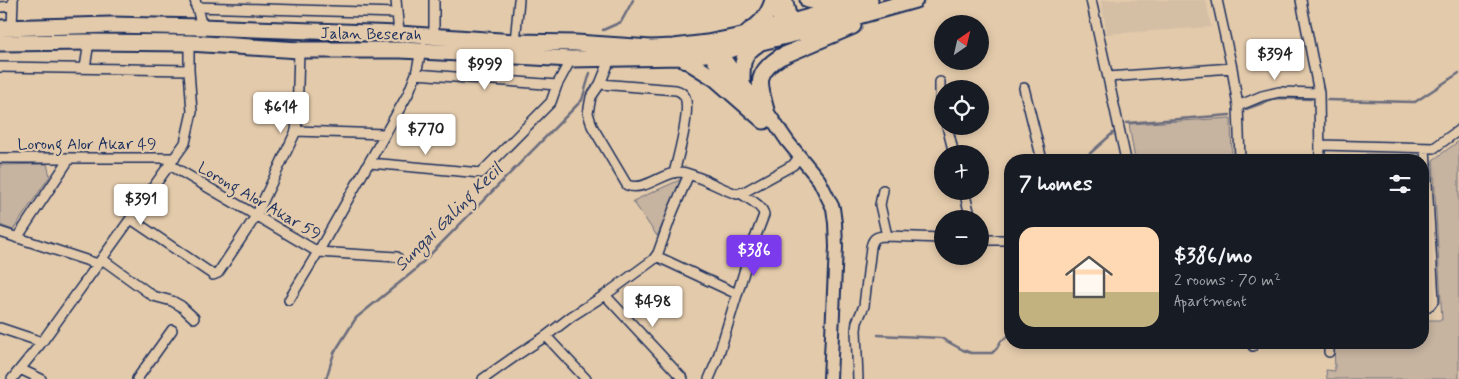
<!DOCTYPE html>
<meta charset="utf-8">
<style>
body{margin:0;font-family:Mynerve,sans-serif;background:#242831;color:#f1f3f6;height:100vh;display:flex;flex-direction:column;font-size:19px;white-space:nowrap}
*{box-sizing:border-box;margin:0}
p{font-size:16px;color:#9ea1a6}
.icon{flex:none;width:28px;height:28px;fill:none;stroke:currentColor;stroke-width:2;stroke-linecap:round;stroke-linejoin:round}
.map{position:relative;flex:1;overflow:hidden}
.side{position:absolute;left:1004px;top:154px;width:425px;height:195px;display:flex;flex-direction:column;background:#171b24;border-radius:20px;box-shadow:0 2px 8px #0003}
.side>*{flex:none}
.needle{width:32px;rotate:34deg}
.tools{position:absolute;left:934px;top:15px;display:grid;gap:10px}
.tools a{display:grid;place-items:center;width:55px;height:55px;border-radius:50%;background:#171b24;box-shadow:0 2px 8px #0003;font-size:25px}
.price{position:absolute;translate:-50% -42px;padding:0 11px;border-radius:5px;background:#fff;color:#222;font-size:16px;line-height:32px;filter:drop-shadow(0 1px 2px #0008)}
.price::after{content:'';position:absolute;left:50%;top:30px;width:15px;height:11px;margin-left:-8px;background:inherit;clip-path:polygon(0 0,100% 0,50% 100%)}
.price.current{background:#7c3aed;color:#fff}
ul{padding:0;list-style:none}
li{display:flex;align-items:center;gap:15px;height:125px;padding:0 15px}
li span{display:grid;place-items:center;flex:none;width:140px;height:100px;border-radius:15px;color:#555}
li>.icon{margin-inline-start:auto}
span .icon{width:60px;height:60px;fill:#fffc;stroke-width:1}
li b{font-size:21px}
h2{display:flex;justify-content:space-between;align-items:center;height:60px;padding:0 15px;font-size:21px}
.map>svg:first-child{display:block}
.built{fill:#d4bfa5}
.green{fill:#c6b3a0;stroke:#70717f}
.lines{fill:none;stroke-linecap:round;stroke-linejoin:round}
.stream{stroke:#6a6c7d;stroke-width:2.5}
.minor-casing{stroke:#1b2f5e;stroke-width:12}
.secondary-casing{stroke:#1b2f5e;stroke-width:16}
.trunk-casing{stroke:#1b2f5e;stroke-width:19}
.minor{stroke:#e3caab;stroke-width:9}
.secondary{stroke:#e3caab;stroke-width:12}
.trunk{stroke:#e3caab;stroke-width:15}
.labels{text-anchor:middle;stroke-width:4.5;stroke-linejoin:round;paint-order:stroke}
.street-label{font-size:16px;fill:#1b2f5e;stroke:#e3caab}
.water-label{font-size:18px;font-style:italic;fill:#2f3e66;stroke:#e3caab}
</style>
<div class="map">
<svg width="1459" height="379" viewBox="0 0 1459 379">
<rect width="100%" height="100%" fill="#e3caab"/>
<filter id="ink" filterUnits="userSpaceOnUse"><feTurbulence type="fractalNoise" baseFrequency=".02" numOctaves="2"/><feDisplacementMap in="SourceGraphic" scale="10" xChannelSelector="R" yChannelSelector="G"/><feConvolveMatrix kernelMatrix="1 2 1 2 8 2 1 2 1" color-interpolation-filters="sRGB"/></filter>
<g filter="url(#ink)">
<path class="built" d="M1101,0H1206L1211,27L1107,34Z"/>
<path class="green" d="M1231,118L1232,160H1135L1129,124Z
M1459,141V379H1327L1326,370L1335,371L1334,343L1422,342L1423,320H1442L1433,160Z
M1366,154L1419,155V160H1366Z
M47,164L50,176L13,230L0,225V165Z
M684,178L657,236L633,201Z
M1422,197L1429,292L1425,301L1423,303Z"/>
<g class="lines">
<path class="stream" d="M603,30L621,22L633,0
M1327,100L1415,102L1459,73
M1246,109L1277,98L1311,99
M1127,123L1230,115
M1087,160L1086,157L1113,133
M878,335L941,338L963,350L971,353H992L997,348L1001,341L1010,335
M1027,342L1032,344L1036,342
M326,379L334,353L356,318L414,271L582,100L590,73"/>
<g class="minor-casing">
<path id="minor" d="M195,0L202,27
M396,0L399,34
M1091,0L1126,160
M1217,0L1232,68L1238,106L1240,160
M1301,0L1319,93L1320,160
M0,7L13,6
M196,7L397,13
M12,28L13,0
M434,36V0
M515,42L519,0
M611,57L600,84L591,97L588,113L592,126L627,185C644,192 662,173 679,172C693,172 722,190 737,194L746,191L793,165L800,156
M0,67L189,70
M85,68L89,42
M416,74L557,85
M1108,77L1232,68
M940,82V101L942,110
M600,84L676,90C680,91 683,93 685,97C691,111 678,157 674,173
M1024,88L1042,160
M1238,106L1262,96L1279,92L1319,93
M947,126L954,154
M296,131L385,134
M1320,145L1434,148L1459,130
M0,158H175
M370,163L481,173L551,102L557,85L571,59
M170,165L318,252L397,257
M883,190L880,205L887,236
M964,191L971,219
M131,219L209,272L213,275L218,273L256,216L296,131L297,120L299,50
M0,232L98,264
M17,238L70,158
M980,240H1010
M656,256L737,294
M102,259L153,296L172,301L181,306L194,318
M605,295L683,379
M289,300L318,252L408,94L416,74L421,51
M1422,310L1430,305L1434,300L1425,148
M0,328L42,342
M546,336L586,379
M1252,342L1253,346
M1329,342V352
M20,369L41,379
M12,379L42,342L185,143L192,112L189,70V43
M137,379L172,330
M483,379L517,355L546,336L572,316L605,295L653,260L658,253L673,211L689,174
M709,379L717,360L752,246L764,215C763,205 748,199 740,193
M858,379L856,330L857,322L864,306L871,247C873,237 878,236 887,236L942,238"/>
</g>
<g class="secondary-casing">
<path id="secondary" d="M775,0L782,35
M786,0L793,30
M707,45C712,65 730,81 743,96
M719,45L720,52L742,83L766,110L788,142L819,180L833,208L835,223L836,247L830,379"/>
</g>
<g class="trunk-casing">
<path id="trunk" d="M808,0L841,5
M0,28L111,25L202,27L399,34L515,42L576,43L651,48L674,47L707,43L742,36L870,0
M749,31C762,23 769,14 773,0
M0,43L89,42L189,43L299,50H401L571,59L681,57L720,52L794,34L915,0
M681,57L716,79L764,121
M742,83C742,64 741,55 758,44
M766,110C759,84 754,74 780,57L853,26"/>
</g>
<use href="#minor" class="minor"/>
<use href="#secondary" class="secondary"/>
<use href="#trunk" class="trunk"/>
</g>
</g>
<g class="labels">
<g class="street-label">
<text transform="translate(371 33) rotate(1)" y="6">Jalan Beserah</text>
<text x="87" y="149">Lorong Alor Akar 49</text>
<text transform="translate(260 200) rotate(30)" y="6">Lorong Alor Akar 59</text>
</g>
<g class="water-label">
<text transform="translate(448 217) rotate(-45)" y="6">Sungai Galing Kecil</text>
</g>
</g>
</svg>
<div class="tools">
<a><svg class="needle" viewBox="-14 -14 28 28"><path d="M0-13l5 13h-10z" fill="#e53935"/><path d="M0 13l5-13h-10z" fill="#9ea1a6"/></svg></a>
<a><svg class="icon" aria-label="locate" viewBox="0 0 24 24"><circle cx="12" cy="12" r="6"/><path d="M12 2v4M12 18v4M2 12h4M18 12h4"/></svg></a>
<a>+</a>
<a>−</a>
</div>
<b class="price" style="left:1275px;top:81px">$394</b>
<b class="price" style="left:485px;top:91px">$999</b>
<b class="price" style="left:281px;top:134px">$614</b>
<b class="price" style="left:426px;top:156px">$770</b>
<b class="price" style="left:141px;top:226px">$391</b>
<b class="price current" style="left:754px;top:277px">$386</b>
<b class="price" style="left:653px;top:328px">$498</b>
<section class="side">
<h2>7 homes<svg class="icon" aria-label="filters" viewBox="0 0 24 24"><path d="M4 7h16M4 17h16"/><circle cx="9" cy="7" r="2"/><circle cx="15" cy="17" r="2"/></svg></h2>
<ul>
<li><span style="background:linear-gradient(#ffd9b3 65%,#c2b280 0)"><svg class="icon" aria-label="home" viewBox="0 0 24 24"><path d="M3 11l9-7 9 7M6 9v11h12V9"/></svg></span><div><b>$386/mo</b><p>2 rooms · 70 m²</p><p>Apartment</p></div></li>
</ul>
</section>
</div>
